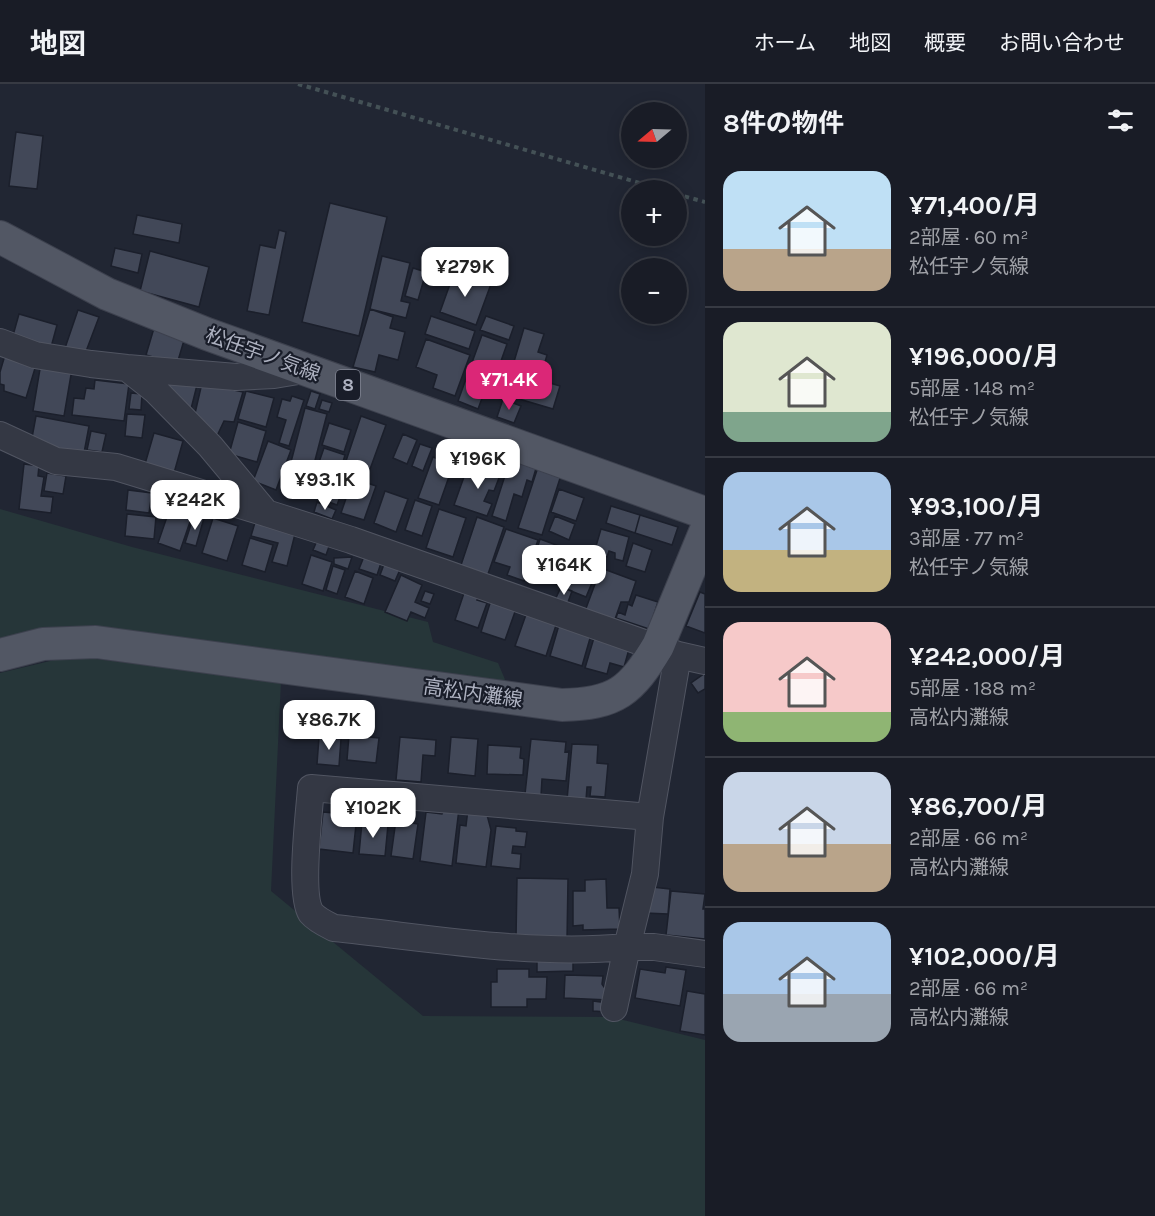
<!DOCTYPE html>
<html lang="ja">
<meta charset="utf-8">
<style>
body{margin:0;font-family:Karla,"Noto Sans JP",sans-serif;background:#262932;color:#f1f3f6;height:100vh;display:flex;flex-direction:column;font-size:22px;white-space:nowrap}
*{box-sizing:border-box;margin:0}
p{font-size:20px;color:#9fa1a7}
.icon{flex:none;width:33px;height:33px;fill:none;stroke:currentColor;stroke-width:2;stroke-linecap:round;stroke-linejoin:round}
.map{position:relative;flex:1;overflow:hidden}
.side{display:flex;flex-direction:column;background:#191c26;width:450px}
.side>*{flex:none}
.needle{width:39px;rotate:251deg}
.tools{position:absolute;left:621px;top:18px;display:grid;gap:12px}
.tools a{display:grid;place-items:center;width:66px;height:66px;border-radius:50%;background:#191c26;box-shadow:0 3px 15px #0003,0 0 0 2px #373a43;font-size:30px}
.price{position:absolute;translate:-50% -51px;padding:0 14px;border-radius:12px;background:#fff;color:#222;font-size:20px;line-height:39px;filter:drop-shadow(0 2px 3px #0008)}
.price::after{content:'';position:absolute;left:50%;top:36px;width:18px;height:14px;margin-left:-9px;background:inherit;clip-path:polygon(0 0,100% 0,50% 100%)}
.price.on{background:#db2777;color:#fff}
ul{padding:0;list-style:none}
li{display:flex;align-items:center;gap:18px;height:150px;padding:0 18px}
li+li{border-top:2px solid #373a43}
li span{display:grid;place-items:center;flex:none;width:168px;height:120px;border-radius:18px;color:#555}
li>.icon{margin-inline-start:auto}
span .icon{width:72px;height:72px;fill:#fffc;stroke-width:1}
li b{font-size:26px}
h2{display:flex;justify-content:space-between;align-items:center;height:72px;padding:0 18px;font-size:26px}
header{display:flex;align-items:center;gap:36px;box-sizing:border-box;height:84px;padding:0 30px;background:#191c26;border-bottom:2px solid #373a43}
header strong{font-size:28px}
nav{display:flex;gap:33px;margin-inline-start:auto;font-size:21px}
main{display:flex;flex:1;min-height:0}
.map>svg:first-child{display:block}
.green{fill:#263639}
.building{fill:#424858;stroke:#1b1f2b;stroke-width:1.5}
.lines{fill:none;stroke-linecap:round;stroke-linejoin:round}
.minor-casing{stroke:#515562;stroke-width:28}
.major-casing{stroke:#3d414e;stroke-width:34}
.path{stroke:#445156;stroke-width:4;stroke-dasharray:4.5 4.5;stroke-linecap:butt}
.minor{stroke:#343844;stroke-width:26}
.major{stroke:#525764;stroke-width:32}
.labels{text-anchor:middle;stroke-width:4.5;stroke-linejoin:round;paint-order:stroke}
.shield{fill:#191d29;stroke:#818593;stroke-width:1.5}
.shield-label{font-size:18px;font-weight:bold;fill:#aeb2c1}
.street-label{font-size:20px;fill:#aeb2c1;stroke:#191d29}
</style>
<header>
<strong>地図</strong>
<nav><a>ホーム</a><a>地図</a><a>概要</a><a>お問い合わせ</a></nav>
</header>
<main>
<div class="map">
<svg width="705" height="1132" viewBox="0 0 705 1132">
<rect width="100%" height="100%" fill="#212633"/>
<path class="green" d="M0,425L132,463L428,538L433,558L498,579L506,598L0,556Z
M71,572L281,597L271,807L423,932L611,933L705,956V1132H0V589Z"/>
<path class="building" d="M16,48L43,52L37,105L9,102Z
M330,119L387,133L359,252L302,238Z
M137,131L182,140L179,159L133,150Z
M279,146L286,148L269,231L247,227L260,161L275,164Z
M115,164L142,170L138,189L111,182Z
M150,167L209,183L199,223L140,207Z
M382,172L410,179L401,217L410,219L406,234L370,225Z
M413,184L426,188L418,216L405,212Z
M455,186L491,200L476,241L440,228Z
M370,225L393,233L390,244L405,248L398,276L379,271L375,288L353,283Z
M78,226L99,233L85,270L65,264Z
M19,230L57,241L50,267L12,255Z
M431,232L475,247L469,265L425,250Z
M486,232L514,242L509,256L480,246Z
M154,244L185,253L177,280L146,271Z
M524,244L544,250L538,268L547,271L540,296L560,302L553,325L509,312L517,284L513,281Z
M482,251L507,260L501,277L513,281L501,315L484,309L478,325L458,317Z
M426,255L470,271L455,312L433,304L437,291L416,283Z
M5,271L36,281L26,314L4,307V301L0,300V288Z
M41,279L72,285L64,332L33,327Z
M163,293L197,301L191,325L161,301Z
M95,296L129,300L124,337L72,331L74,314L84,315L86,304L94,305Z
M202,299L243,308L234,338L224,337L217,352L193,338Z
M246,307L274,314L266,343L238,335Z
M311,307L320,310L315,325L306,322Z
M131,309L142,310L141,326L129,325Z
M292,312L304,316L289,362L279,359L286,336L277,333L282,315L290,317Z
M503,315L521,322L514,339L497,333Z
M322,316L332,319L329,328L319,325Z
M305,324L327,330L313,384L291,378Z
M127,330L145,331L142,354L125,352Z
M36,332L89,342L84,369L31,359Z
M361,332L386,341L369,388L345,380Z
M238,338L266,347L257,378L229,370Z
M329,339L351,346L344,368L322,361Z
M91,347L106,350L102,368L87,366Z
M154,349L183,357L174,389L145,380Z
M403,350L417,356L407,380L393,374Z
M268,357L291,366L276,406L253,397Z
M420,360L432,364L423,387L412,382Z
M324,364L345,371L340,388L318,381Z
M433,373L447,378L444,385L451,387L439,421L418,414Z
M511,373L537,381L532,398L527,396L522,413L514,410L506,437L492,432Z
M24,380L39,382L38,392L44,393L41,412L53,413L51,429L19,425Z
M488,380L502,386L494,407L489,406L484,417L492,420L487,432L454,421L465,390L473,393L476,384L486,388Z
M539,380L562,388L542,451L518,444Z
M290,383L317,393L310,413L283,403Z
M324,386L347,394L337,421L315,413Z
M47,389L66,392L63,410L44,407Z
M353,394L376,402L364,436L341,429Z
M559,405L584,414L576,437L551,428Z
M128,406L152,409L149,429L126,426Z
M385,407L408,415L396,448L374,439Z
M415,416L432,422L422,452L405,446Z
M317,418L336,426L332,435L314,428Z
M611,422L640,431L635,449L606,439Z
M170,424L192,432L180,467L158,459Z
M439,425L466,434L453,473L426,464Z
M127,430L156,433L154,455L125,452Z
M194,431L204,434L196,462L185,459Z
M640,431L678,443L672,461L635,449Z
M555,432L575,440L569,456L549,447Z
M477,433L504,443L487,493L460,484Z
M213,434L238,442L227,477L202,469Z
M256,435L296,446L287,482L272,478L278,459L251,452Z
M506,445L538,456L524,497L507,491L510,483L494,478Z
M601,445L629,453L623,477L615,475V469L609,467L607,473L594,469Z
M319,452L331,457L326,471L313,466Z
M250,454L273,461L265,488L242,481Z
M540,455L559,462L557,469L568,472L559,501L529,491Z
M633,459L652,466L645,488L626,482Z
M576,465L602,475L586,513L561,503Z
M365,470L382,476L377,491L359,485Z
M311,471L332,478L323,507L302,500Z
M352,473L348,485L334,480V474Z
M386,475L402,481L395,497L380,491Z
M333,482L345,486L337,510L326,506Z
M601,484L636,497L629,518H621L614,538L585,527Z
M355,487L373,494L364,520L345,513Z
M401,491L422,501L415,518L429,524L425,534L411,528L407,537L385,528Z
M561,503L572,507L567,521L555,516Z
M465,506L479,511L477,516L487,519L478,544L455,536Z
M425,507L434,510L430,520L421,517Z
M700,508L705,510V549L686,542Z
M636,511L658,518L649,545L616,534L618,528L625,531L628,520L632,522Z
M491,516L516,525L505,556L481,548Z
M529,522L559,532L546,572L515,562Z
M561,534L593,544L582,582L550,572Z
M596,547L631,558L624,583L610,579L607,590L585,584Z
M705,589V605L698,609L691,599Z
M349,651L379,654L376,679L347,676Z
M319,653L341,655L339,682L317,680Z
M400,653L436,656L435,672L423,671L421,698L396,696Z
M451,653L478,655L475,692L448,689Z
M531,655L566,658L565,668L569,667L566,697L542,695L541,712L525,710Z
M572,660L598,661L597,679L608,680L605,713L590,712L591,703H587L586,716H567Z
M488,661L521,663L520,674L524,675L523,691L487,690Z
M362,717L376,718L375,734L361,733Z
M445,723L459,725L452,782L420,777L426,728L442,730Z
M468,725L486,727L491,746L486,783L456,779L460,741L466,742Z
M323,728L357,731L353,769L319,765Z
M396,736L418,740L413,775L391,772Z
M362,738L388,741L385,772L359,770Z
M496,742L516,744V747L527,748L525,763L513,762L512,769L521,770L520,785L491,782Z
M517,794L568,795L567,856L516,855Z
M606,795L607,824H619L620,845L583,846V841L573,842V807H585V796Z
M652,803L670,805L668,830L645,829Z
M671,807L705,810L703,825H705V855L666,851Z
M573,872V887L537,888V873Z
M666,883L686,886L680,922L635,914L640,885L665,889Z
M497,885H529V893H547L546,915H527V923H491V898H497Z
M565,891L603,892L602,900L604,903L610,904L609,916L564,914Z
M687,907L705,910V951L680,947Z
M593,917L608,919L607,928L593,927Z"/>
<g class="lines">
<g class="minor-casing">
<path id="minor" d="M0,258L35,271L91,280L127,284L236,293L274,291L304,286
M127,284L155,306L210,362L266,429L351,456L678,571L650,733L645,790L627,863H654L705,870
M0,351L56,377L116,383L266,429
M678,571L705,577
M614,924L627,863C530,872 431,854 334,844C326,840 317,836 311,829C299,810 309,730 311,704L650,733"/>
</g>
<g class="major-casing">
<path id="major" d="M0,153L107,210L207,250L705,429
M0,571L43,560L96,558L562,621C616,620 631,607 658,562L705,448"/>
</g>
<path class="path" d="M298,0L664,106
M676,110L705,118"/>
<use href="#minor" class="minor"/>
<use href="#major" class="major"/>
</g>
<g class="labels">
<rect class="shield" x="336" y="286" width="24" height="30" rx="4.5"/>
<g class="shield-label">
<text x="348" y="307">8</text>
</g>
<g class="street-label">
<text transform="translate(263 270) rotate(20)" y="7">松任宇ノ気線</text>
<text transform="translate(473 609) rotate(8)" y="7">高松内灘線</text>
</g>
</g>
</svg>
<div class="tools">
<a><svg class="needle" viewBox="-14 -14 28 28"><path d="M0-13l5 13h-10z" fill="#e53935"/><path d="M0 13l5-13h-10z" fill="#9fa1a7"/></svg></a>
<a>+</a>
<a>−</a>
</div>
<b class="price" style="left:465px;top:214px">¥279K</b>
<b class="price on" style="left:509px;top:327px">¥71.4K</b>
<b class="price" style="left:478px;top:406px">¥196K</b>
<b class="price" style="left:325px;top:427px">¥93.1K</b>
<b class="price" style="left:195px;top:447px">¥242K</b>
<b class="price" style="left:564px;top:512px">¥164K</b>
<b class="price" style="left:329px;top:667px">¥86.7K</b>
<b class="price" style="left:373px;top:755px">¥102K</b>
</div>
<section class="side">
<h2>8件の物件<svg class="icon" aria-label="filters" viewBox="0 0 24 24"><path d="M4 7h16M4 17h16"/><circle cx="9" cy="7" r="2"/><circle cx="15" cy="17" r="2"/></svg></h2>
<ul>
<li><span style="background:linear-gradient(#bfe0f5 65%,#b9a48a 0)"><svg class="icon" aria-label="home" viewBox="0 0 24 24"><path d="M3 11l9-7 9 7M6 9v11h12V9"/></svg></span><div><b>¥71,400/月</b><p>2部屋 · 60 m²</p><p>松任宇ノ気線</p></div></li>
<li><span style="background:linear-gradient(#dfe7d0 75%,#7fa58c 0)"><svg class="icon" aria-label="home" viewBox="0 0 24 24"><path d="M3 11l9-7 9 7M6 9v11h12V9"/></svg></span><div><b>¥196,000/月</b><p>5部屋 · 148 m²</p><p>松任宇ノ気線</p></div></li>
<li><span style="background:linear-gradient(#a9c7e8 65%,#c2b280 0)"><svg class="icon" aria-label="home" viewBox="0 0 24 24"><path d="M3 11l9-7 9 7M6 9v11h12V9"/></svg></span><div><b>¥93,100/月</b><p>3部屋 · 77 m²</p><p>松任宇ノ気線</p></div></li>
<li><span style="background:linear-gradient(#f6c9c9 75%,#8fb573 0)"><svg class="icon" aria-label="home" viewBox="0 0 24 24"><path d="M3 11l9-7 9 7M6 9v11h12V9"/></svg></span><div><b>¥242,000/月</b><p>5部屋 · 188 m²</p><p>高松内灘線</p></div></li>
<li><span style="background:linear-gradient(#c9d6e8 60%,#b9a48a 0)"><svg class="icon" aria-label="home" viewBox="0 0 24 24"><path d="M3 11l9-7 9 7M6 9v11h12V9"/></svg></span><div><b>¥86,700/月</b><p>2部屋 · 66 m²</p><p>高松内灘線</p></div></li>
<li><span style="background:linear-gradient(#a9c7e8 60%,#9aa5b1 0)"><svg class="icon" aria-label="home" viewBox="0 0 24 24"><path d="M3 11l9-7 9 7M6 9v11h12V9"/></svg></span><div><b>¥102,000/月</b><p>2部屋 · 66 m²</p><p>高松内灘線</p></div></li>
</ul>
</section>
</main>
